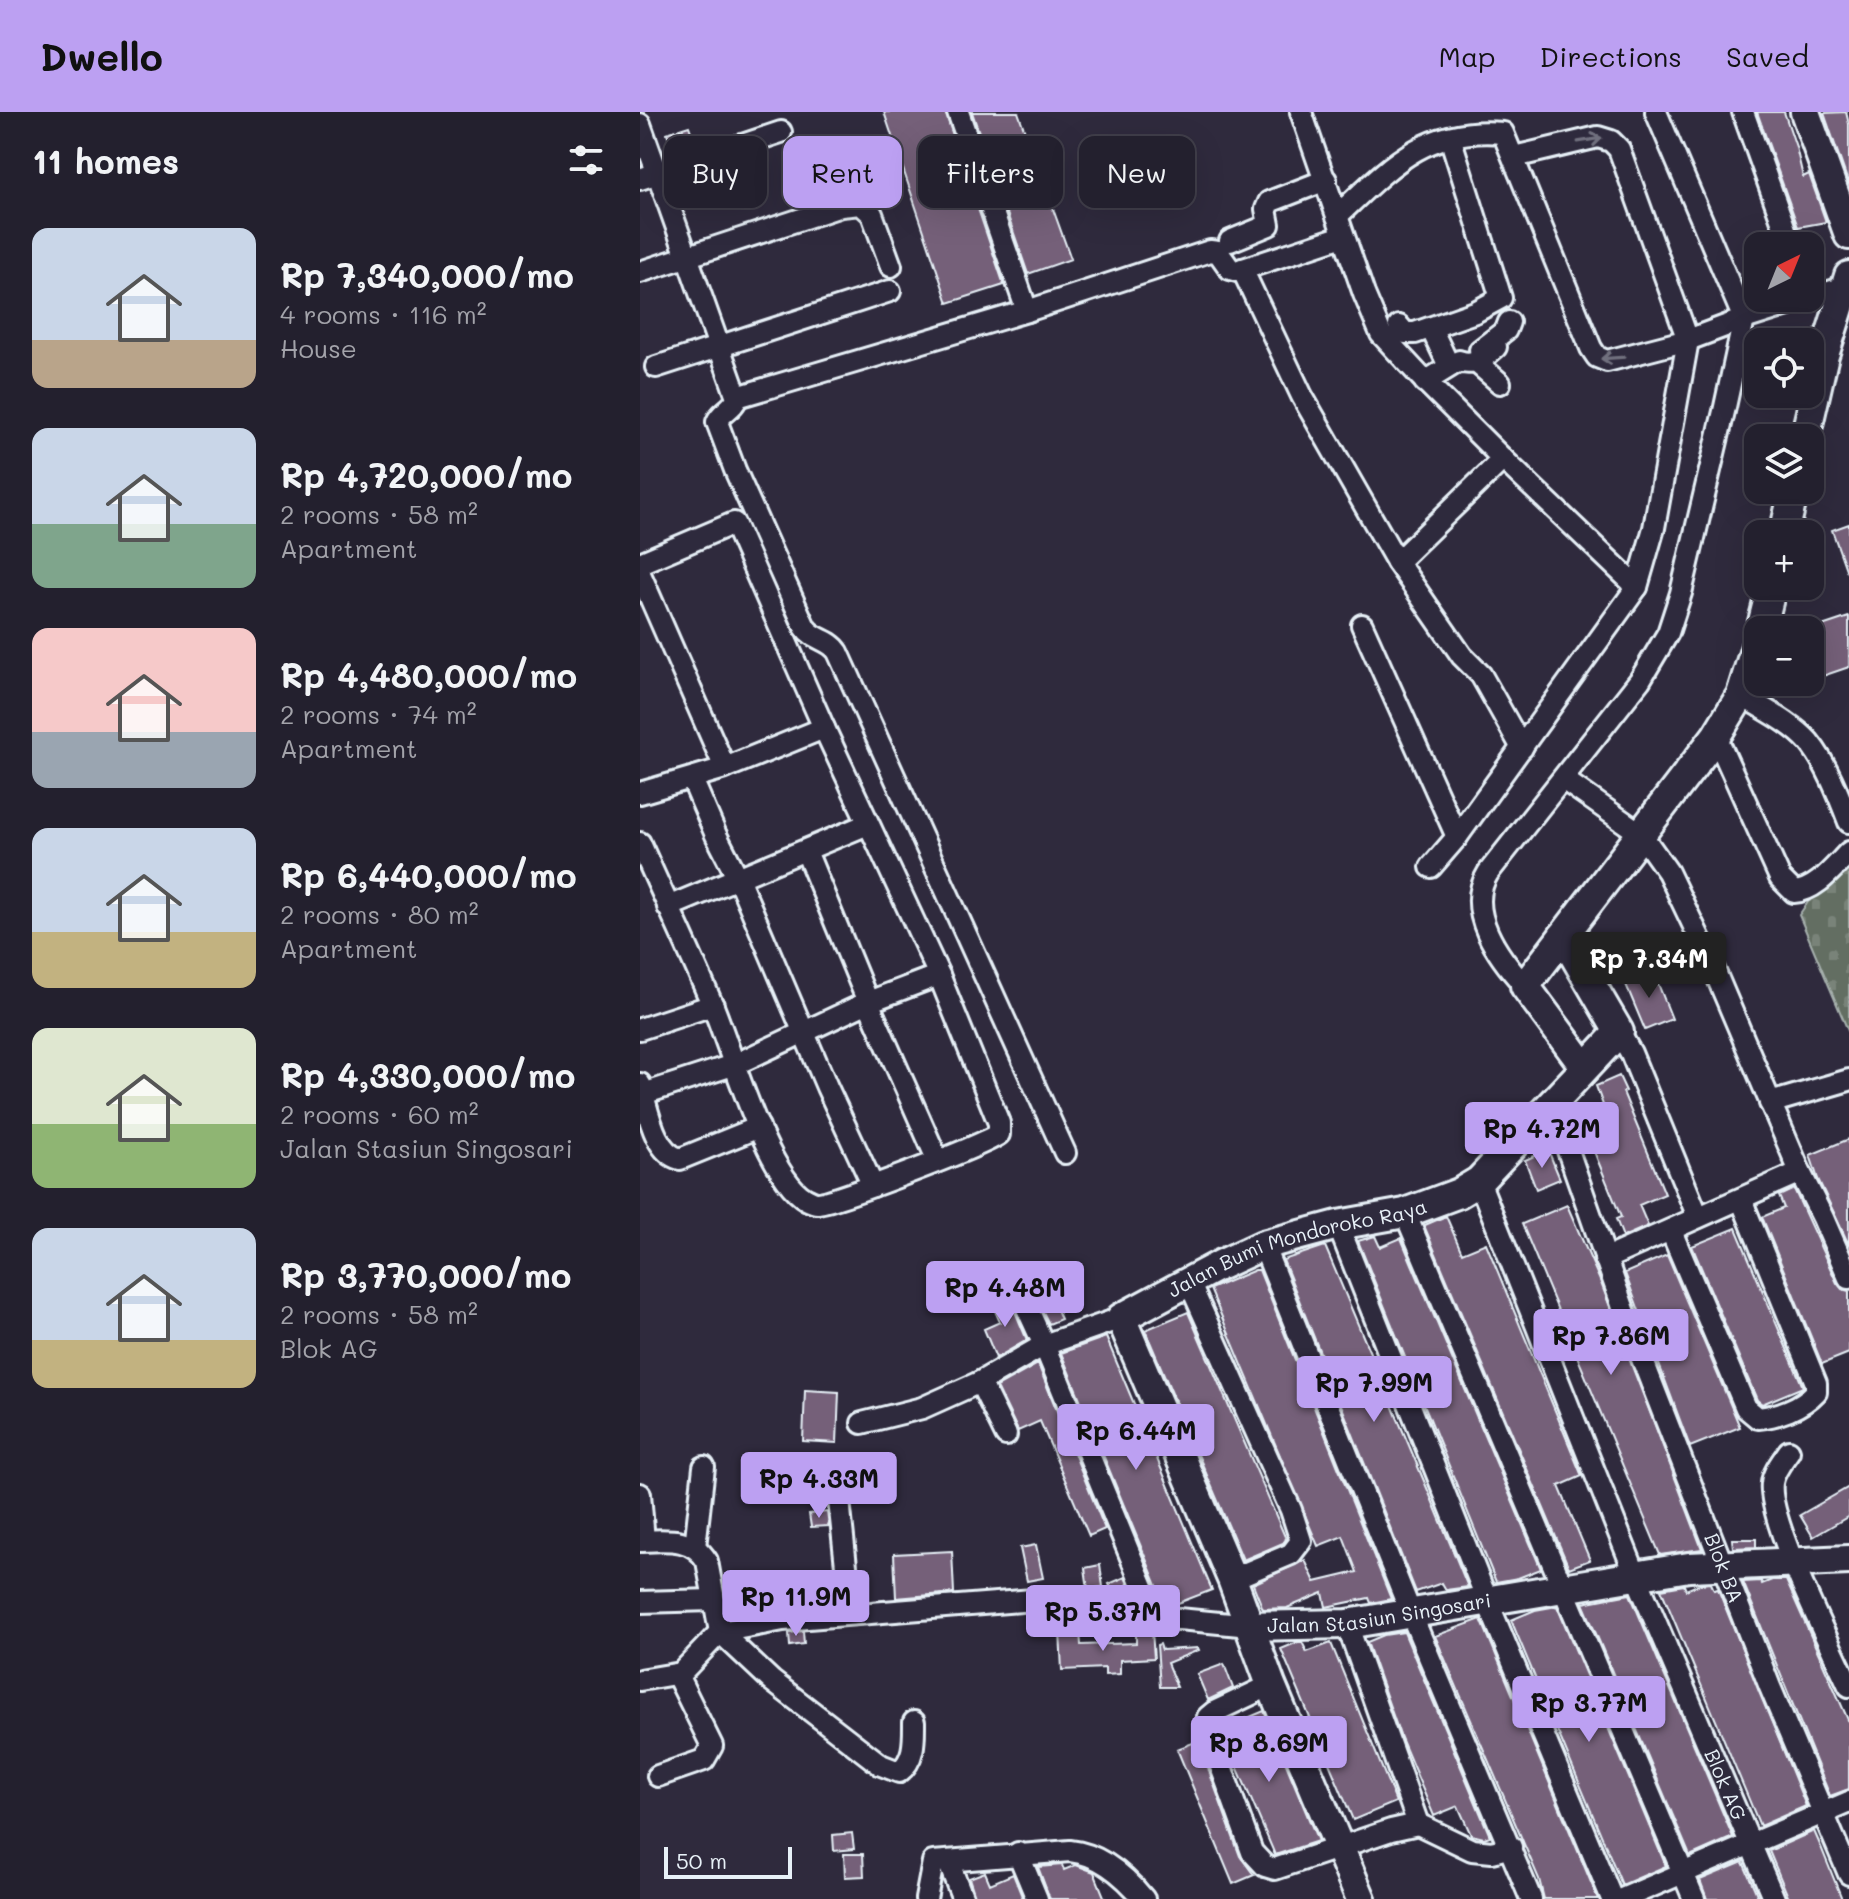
<!DOCTYPE html>
<meta charset="utf-8">
<style>
body{margin:0;font-family:Mali,sans-serif;background:#2f2d3a;color:#f1f3f6;height:100vh;display:flex;flex-direction:column;font-size:30px;white-space:nowrap}
*{box-sizing:border-box;margin:0}
p{font-size:26px;color:#a3a3aa}
.icon{flex:none;width:44px;height:44px;fill:none;stroke:currentColor;stroke-width:2;stroke-linecap:round;stroke-linejoin:round}
.map{position:relative;flex:1;overflow:hidden}
.sheet{display:flex;flex-direction:column;background:#23202e;width:640px}
.sheet>*{flex:none}
.banner{position:absolute;left:24px;top:24px;width:760px;height:72px;display:flex;gap:16px}
.needle{width:52px;rotate:43deg}
.controls{position:absolute;left:1104px;top:120px;display:grid;gap:16px}
.controls a{display:grid;place-items:center;width:80px;height:80px;border-radius:16px;background:#23202e;box-shadow:0 8px 32px #0002,0 0 0 2px #403e4a;font-size:40px}
.scale{position:absolute;left:24px;bottom:20px;width:128px;box-sizing:border-box;padding-left:8px;border:4px solid #e8f1f8;border-top:0;font-size:22px;line-height:28px;white-space:nowrap;color:#e8f1f8;-webkit-text-stroke:6px #2f2a3d;paint-order:stroke}
.price{position:absolute;translate:-50% -68px;padding:0 18px;border-radius:8px;background:#bca0f2;color:#111;font-size:26px;line-height:52px;filter:drop-shadow(0 2px 4px #0008)}
.price::after{content:'';position:absolute;left:50%;top:48px;width:24px;height:18px;margin-left:-12px;background:inherit;clip-path:polygon(0 0,100% 0,50% 100%)}
.price.current{background:#222;color:#fff}
ul{padding:0;list-style:none}
li{display:flex;align-items:center;gap:24px;height:200px;padding:0 32px}
li span{display:grid;place-items:center;flex:none;width:224px;height:160px;border-radius:16px;color:#555}
li>.icon{margin-inline-start:auto}
span .icon{width:96px;height:96px;fill:#fffc;stroke-width:1}
li b{font-size:34px}
h2{display:flex;justify-content:space-between;align-items:center;height:96px;padding:0 32px;font-size:34px}
.tag{padding:0 28px;border-radius:16px;background:#23202e;box-shadow:0 8px 32px #0002,0 0 0 2px #403e4a;font-size:28px;line-height:72px}
.tag.current{background:#bca0f2;color:#111}
header{display:flex;align-items:center;gap:48px;box-sizing:border-box;height:112px;padding:0 40px;background:#bca0f2;color:#111}
header strong{font-size:38px}
nav{display:flex;gap:44px;margin-inline-start:auto;font-size:28px}
main{display:flex;flex:1;min-height:0}
.map>svg:first-child{display:block}
.cemetery{fill:url(#cemetery-stones);stroke:#a6b0ad;stroke-width:2}
.building{fill:#756179;stroke:#e8f1f8;stroke-width:2}
.lines{fill:none;stroke-linecap:round;stroke-linejoin:round}
.street-casing{stroke:#e8f1f8;stroke-width:26}
.secondary-casing{stroke:#e8f1f8;stroke-width:34}
.street{stroke:#2f2a3d;stroke-width:20}
.secondary{stroke:#2f2a3d;stroke-width:28}
.oneway{stroke:#70707e}
.labels{text-anchor:middle;stroke-width:8;stroke-linejoin:round;paint-order:stroke}
.street-label{font-size:20px;fill:#e8f1f8;stroke:#2f2a3d}
</style>
<header>
<strong>Dwello</strong>
<nav><a>Map</a><a>Directions</a><a>Saved</a></nav>
</header>
<main>
<section class="sheet">
<h2>11 homes<svg class="icon" aria-label="filters" viewBox="0 0 24 24"><path d="M4 7h16M4 17h16"/><circle cx="9" cy="7" r="2"/><circle cx="15" cy="17" r="2"/></svg></h2>
<ul>
<li><span style="background:linear-gradient(#c9d6e8 70%,#b9a48a 0)"><svg class="icon" aria-label="home" viewBox="0 0 24 24"><path d="M3 11l9-7 9 7M6 9v11h12V9"/></svg></span><div><b>Rp 7,340,000/mo</b><p>4 rooms · 116 m²</p><p>House</p></div></li>
<li><span style="background:linear-gradient(#c9d6e8 60%,#7fa58c 0)"><svg class="icon" aria-label="home" viewBox="0 0 24 24"><path d="M3 11l9-7 9 7M6 9v11h12V9"/></svg></span><div><b>Rp 4,720,000/mo</b><p>2 rooms · 58 m²</p><p>Apartment</p></div></li>
<li><span style="background:linear-gradient(#f6c9c9 65%,#9aa5b1 0)"><svg class="icon" aria-label="home" viewBox="0 0 24 24"><path d="M3 11l9-7 9 7M6 9v11h12V9"/></svg></span><div><b>Rp 4,480,000/mo</b><p>2 rooms · 74 m²</p><p>Apartment</p></div></li>
<li><span style="background:linear-gradient(#c9d6e8 65%,#c2b280 0)"><svg class="icon" aria-label="home" viewBox="0 0 24 24"><path d="M3 11l9-7 9 7M6 9v11h12V9"/></svg></span><div><b>Rp 6,440,000/mo</b><p>2 rooms · 80 m²</p><p>Apartment</p></div></li>
<li><span style="background:linear-gradient(#dfe7d0 60%,#8fb573 0)"><svg class="icon" aria-label="home" viewBox="0 0 24 24"><path d="M3 11l9-7 9 7M6 9v11h12V9"/></svg></span><div><b>Rp 4,330,000/mo</b><p>2 rooms · 60 m²</p><p>Jalan Stasiun Singosari</p></div></li>
<li><span style="background:linear-gradient(#c9d6e8 70%,#c2b280 0)"><svg class="icon" aria-label="home" viewBox="0 0 24 24"><path d="M3 11l9-7 9 7M6 9v11h12V9"/></svg></span><div><b>Rp 3,770,000/mo</b><p>2 rooms · 58 m²</p><p>Blok AG</p></div></li>
</ul>
</section>
<div class="map">
<svg width="1209" height="1787" viewBox="0 0 1209 1787">
<defs>
<pattern id="cemetery-stones" width="16" height="16" patternUnits="userSpaceOnUse" patternTransform="scale(2)"><rect width="16" height="16" fill="#636e62"/><path d="M2 7V4a2 2 0 0 1 4 0v3zM10 15v-3a2 2 0 0 1 4 0v3z" fill="#798379"/></pattern>
</defs>
<rect width="100%" height="100%" fill="#2f2a3d"/>
<filter id="ink" filterUnits="userSpaceOnUse"><feTurbulence type="fractalNoise" baseFrequency=".0125" numOctaves="2"/><feDisplacementMap in="SourceGraphic" scale="16" xChannelSelector="R" yChannelSelector="G"/><feConvolveMatrix kernelMatrix="1 2 1 2 8 2 1 2 1" color-interpolation-filters="sRGB"/></filter>
<g filter="url(#ink)">
<path class="cemetery" d="M1209,748V921L1159,803L1184,767Z"/>
<path class="building" d="M244,0H305L364,173L308,191Z
M332,0H378L431,147L388,162Z
M1117,0H1144L1156,35L1163,65L1169,62L1186,110L1158,115Z
M1206,0L1209,12V73L1184,1Z
M49,14L56,33L34,40L27,21Z
M1209,412V459L1207,460L1192,418Z
M1209,505V555L1174,567L1170,556V518Z
M1013,859L1032,907L1005,918L985,870Z
M979,964L986,979L983,980L1025,1082L999,1093L1008,1114L983,1125L976,1107L981,1105L939,1003L963,993L956,974Z
M1209,1027V1133L1178,1067L1170,1043Z
M908,1038L920,1067L896,1077L885,1048Z
M1154,1077L1197,1171L1202,1177L1209,1179V1241L1182,1252L1122,1105L1144,1096L1139,1084Z
M927,1093L961,1171L1062,1437L1020,1443L882,1112Z
M806,1104L822,1141L846,1131L942,1364L919,1374L950,1448L929,1456L785,1116V1113Z
M1096,1116L1163,1275L1122,1292L1117,1288L1052,1134Z
M735,1124L740,1135L761,1126L901,1457L878,1466L856,1470L718,1129Z
M685,1134L792,1388L828,1475L806,1478L802,1471L776,1480L643,1148Z
M1027,1143L1100,1315L1050,1335L985,1161Z
M615,1158H619L751,1487L731,1491L729,1486L686,1495L683,1481L647,1496L623,1497L613,1472L665,1448L675,1470L717,1460L703,1424L678,1434L570,1177Z
M369,1185L387,1228L356,1246L344,1217L360,1210L352,1192Z
M415,1193L421,1207L409,1212L402,1198Z
M548,1200L646,1427L643,1431L603,1448L505,1218Z
M466,1225L572,1478L533,1493H525L421,1241Z
M398,1252L465,1417L449,1424L400,1309L378,1319L357,1275Z
M165,1278L199,1280L197,1331L163,1329Z
M1209,1375V1404L1173,1425L1160,1403Z
M187,1400L189,1414L171,1415L169,1402Z
M1092,1427H1116V1435L1093,1436Z
M396,1433L403,1466L387,1469L380,1436Z
M312,1439L314,1481L256,1486L254,1442Z
M460,1453L463,1475L448,1477L445,1456Z
M186,1460L189,1490L176,1491L174,1461Z
M147,1463L149,1486L136,1487L134,1464Z
M485,1465L491,1479L475,1485L469,1472Z
M1132,1468H1146L1209,1610V1677L1190,1684L1103,1470L1121,1469L1122,1472Z
M1071,1471L1074,1478L1078,1477L1166,1694L1120,1714L1021,1477L1044,1473L1046,1478L1060,1472Z
M990,1482L1093,1725L1050,1744L943,1491Z
M917,1494L1026,1754L982,1773L871,1508L895,1498Z
M841,1507L958,1787H904L899,1767L795,1524Z
M163,1519L164,1532L150,1534L149,1521Z
M440,1519L441,1533L496,1531V1520L512,1519L514,1546L480,1548V1562L465,1563V1556L422,1558L420,1520Z
M764,1520L850,1724L844,1726L831,1723L818,1694L794,1704L761,1626L727,1530L744,1523Z
M658,1530H662L667,1540L691,1531L756,1690L713,1708L641,1537Z
M520,1532L522,1538L558,1536L559,1538L527,1551L537,1575H520L517,1533Z
M584,1552L593,1576L568,1588L557,1562Z
M624,1599L678,1729L635,1743L581,1617Z
M558,1629L600,1744L614,1763L593,1772L537,1637Z
M1174,1719L1181,1735L1202,1787H1149L1129,1739Z
M212,1721L214,1737L194,1739L193,1723Z
M204,1742H223L224,1764L205,1765Z
M1103,1750L1119,1787H1067L1060,1768Z
M422,1753L424,1758L436,1753L454,1760L465,1787H410L398,1755Z
M345,1760L350,1772L373,1762L383,1787H336L329,1766Z"/>
<g class="lines">
<g class="street-casing">
<g id="street">
<path d="M318,0L387,199"/>
<path d="M661,0L724,182L741,222L780,264L863,347L997,475"/>
<path d="M1103,0L1151,134"/>
<path d="M0,12L97,285C94,297 81,299 77,310L95,358L165,515C173,528 190,527 198,540L425,1041"/>
<path d="M0,67L141,20"/>
<path d="M697,104C749,55 785,14 863,21L951,236L957,245L967,249L1048,228L1104,207L1205,175"/>
<path d="M590,129L629,113L626,97L629,90L686,68"/>
<path d="M602,157L662,284L757,450L822,544L841,563L882,636"/>
<path d="M0,160L201,94L221,92L232,102L251,154"/>
<path d="M759,214L765,221H775L835,200L861,186L810,25"/>
<path d="M791,216L809,254"/>
<path d="M840,238L866,218L869,210"/>
<path d="M836,250L860,271"/>
<path d="M16,255L250,179"/>
<path d="M785,270L819,249C834,255 845,245 856,235"/>
<path d="M97,285L387,199L570,139L578,140L590,157L597,159L703,124"/>
<path d="M757,450L863,347"/>
<path d="M0,451L94,411L184,616L299,863L359,1011V1022C347,1032 191,1092 177,1091C175,1091 168,1088 166,1087C126,1065 91,936 72,892C49,838 24,785 0,731"/>
<path d="M0,462L85,656"/>
<path d="M722,513L817,725"/>
<path d="M1101,583C1123,597 1151,610 1169,630C1187,652 1199,684 1209,710"/>
<path d="M1076,624L1140,766L1154,780C1176,779 1194,755 1209,740"/>
<path d="M52,667L76,723L98,766L187,975L233,1074"/>
<path d="M923,667L1001,722L1028,760L1070,848L1160,1060L1183,1106L1209,1166"/>
<path d="M0,681L85,656L184,616"/>
<path d="M166,739L228,890L297,1047"/>
<path d="M791,755L817,725L997,475L1014,416L1048,228L979,37L971,29L958,25L874,45"/>
<path d="M28,795L228,712"/>
<path d="M885,874C859,846 824,799 848,761L1000,568L1028,521L1041,481L1085,295L1104,207L1016,0"/>
<path d="M0,917L73,893"/>
<path d="M979,920L991,941L1058,1105"/>
<path d="M0,972C8,996 13,1040 40,1047L119,1015"/>
<path d="M3,982L96,952L228,890L299,863"/>
<path d="M1130,991L1209,968"/>
<path id="s1" d="M912,993L992,1221L1130,1575L1209,1762"/>
<path id="s2" d="M839,1069L996,1464L1134,1787"/>
<path d="M765,1101L1054,1787"/>
<path d="M698,1113L851,1498L972,1787"/>
<path d="M1031,1119L1106,1296L1118,1306C1138,1304 1161,1296 1176,1280V1271L1101,1087"/>
<path d="M623,1133L774,1509L891,1787"/>
<path d="M965,1147L1160,1060"/>
<path d="M549,1170L651,1398L661,1429L651,1442L592,1467"/>
<path d="M382,1185L404,1233L515,1504"/>
<path d="M340,1270L366,1323"/>
<path d="M222,1311L282,1296L340,1270L404,1233L481,1206"/>
<path d="M1149,1339C1143,1348 1133,1360 1132,1371C1127,1408 1191,1534 1209,1574"/>
<path d="M196,1360L211,1501"/>
<path d="M0,1382L4,1428"/>
<path d="M0,1429C26,1428 52,1424 67,1449L80,1520L132,1569L241,1653L259,1660C275,1648 274,1628 274,1610"/>
<path d="M55,1435L64,1355"/>
<path d="M0,1490L73,1488"/>
<path d="M707,1512L778,1712"/>
<path d="M80,1520L143,1508L406,1487L441,1490L478,1501L610,1514"/>
<path d="M0,1568L41,1561L80,1520"/>
<path d="M631,1573L574,1600L568,1605L566,1613L612,1740L625,1754L635,1757L751,1718L778,1712L832,1738L852,1740L871,1735"/>
<path d="M18,1664L64,1648L72,1634L37,1563"/>
<path d="M378,1741L397,1787"/>
<path d="M308,1749L323,1787"/>
<path d="M286,1787L293,1750L430,1739C460,1742 485,1764 504,1787"/>
<path d="M982,1787L1209,1690"/>
</g>
</g>
<g class="secondary-casing">
<g id="secondary">
<path d="M1165,0L1209,123"/>
<path d="M1165,326L1184,243L1209,164"/>
<path d="M1144,422L1154,378"/>
<path d="M1121,518L1132,474"/>
<path d="M944,954L885,874L1076,624L1101,583L1118,528"/>
<path id="s3" d="M610,1514L707,1512L1049,1455L1209,1448"/>
<path id="s4" d="M721,1787L631,1573L592,1467L481,1206L580,1153L623,1133L698,1113L765,1101L819,1081L839,1069L979,920L923,824"/>
</g>
</g>
<use href="#street" class="street"/>
<use href="#secondary" class="secondary"/>
</g>
<defs><path id="oneway-shaft" d="M-6 0H5M1.5-3L5.5 0L1.5 3" fill="none" stroke-width="1.6" stroke-linecap="round" stroke-linejoin="round" transform="scale(2)"/></defs>
<g class="oneway">
<use href="#oneway-shaft" transform="translate(950 28) rotate(-9)"/>
<use href="#oneway-shaft" transform="translate(973 246) rotate(176)"/>
</g>
</g>
<g class="labels">
<g class="street-label">
<text dy="7" stroke="none"><textPath href="#s4" startOffset="820">Jalan Bumi Mondoroko Raya</textPath></text>
<text dy="7" stroke="none"><textPath href="#s1" startOffset="494">Blok BA</textPath></text>
<text dy="7" stroke="none"><textPath href="#s3" startOffset="130">Jalan Stasiun Singosari</textPath></text>
<text dy="7" stroke="none"><textPath href="#s2" startOffset="652">Blok AG</textPath></text>
</g>
</g>
</svg>
<div class="controls">
<a><svg class="needle" viewBox="-14 -14 28 28"><path d="M0-13l5 13h-10z" fill="#e53935"/><path d="M0 13l5-13h-10z" fill="#a3a3aa"/></svg></a>
<a><svg class="icon" aria-label="locate" viewBox="0 0 24 24"><circle cx="12" cy="12" r="6"/><path d="M12 2v4M12 18v4M2 12h4M18 12h4"/></svg></a>
<a><svg class="icon" aria-label="layers" viewBox="0 0 24 24"><path d="M12 4l9 5-9 5-9-5zM3 14l9 5 9-5"/></svg></a>
<a>+</a>
<a>−</a>
</div>
<div class="scale">50 m</div>
<b class="price current" style="left:1009px;top:888px">Rp 7.34M</b>
<b class="price" style="left:902px;top:1058px">Rp 4.72M</b>
<b class="price" style="left:365px;top:1217px">Rp 4.48M</b>
<b class="price" style="left:971px;top:1265px">Rp 7.86M</b>
<b class="price" style="left:734px;top:1312px">Rp 7.99M</b>
<b class="price" style="left:496px;top:1360px">Rp 6.44M</b>
<b class="price" style="left:179px;top:1408px">Rp 4.33M</b>
<b class="price" style="left:156px;top:1526px">Rp 11.9M</b>
<b class="price" style="left:463px;top:1541px">Rp 5.37M</b>
<b class="price" style="left:949px;top:1632px">Rp 3.77M</b>
<b class="price" style="left:629px;top:1672px">Rp 8.69M</b>
<div class="banner">
<a class="tag">Buy</a>
<a class="tag current">Rent</a>
<a class="tag">Filters</a>
<a class="tag">New</a>
</div>
</div>
</main>
